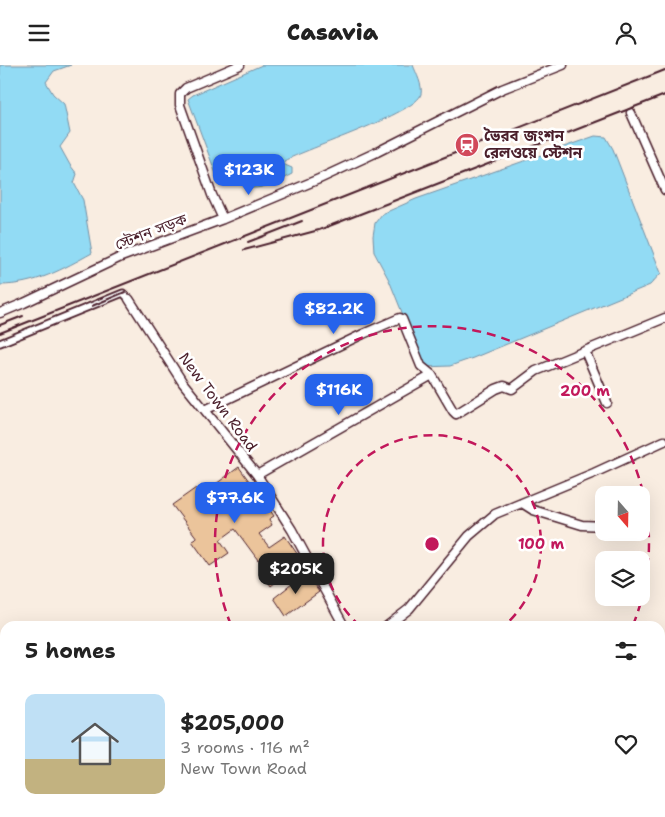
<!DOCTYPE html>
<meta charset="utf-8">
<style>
body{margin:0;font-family:"Shantell Sans","Noto Sans Bengali",sans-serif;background:#f6f6f6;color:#222;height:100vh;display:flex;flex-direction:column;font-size:19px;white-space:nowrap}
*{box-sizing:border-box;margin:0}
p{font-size:16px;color:#767676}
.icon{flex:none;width:28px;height:28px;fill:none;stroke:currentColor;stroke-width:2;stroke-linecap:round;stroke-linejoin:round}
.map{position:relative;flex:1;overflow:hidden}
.drawer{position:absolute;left:0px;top:556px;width:665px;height:196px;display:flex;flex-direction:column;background:#fff;border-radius:15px 15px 0 0;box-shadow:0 5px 20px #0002}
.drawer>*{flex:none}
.needle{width:32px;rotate:160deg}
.controls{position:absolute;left:595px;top:421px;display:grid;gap:10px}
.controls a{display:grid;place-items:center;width:55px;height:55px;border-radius:10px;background:#fff;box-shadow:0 5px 20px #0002;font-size:25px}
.price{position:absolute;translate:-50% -42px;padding:0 11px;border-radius:10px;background:#2563eb;color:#fff;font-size:16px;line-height:32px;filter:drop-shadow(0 1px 2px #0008)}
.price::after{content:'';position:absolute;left:50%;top:30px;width:15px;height:11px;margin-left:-8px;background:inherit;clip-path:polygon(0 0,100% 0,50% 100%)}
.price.current{background:#222;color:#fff}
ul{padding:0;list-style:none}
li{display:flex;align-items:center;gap:15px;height:125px;padding:0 25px}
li+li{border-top:1px solid #e0e0e0}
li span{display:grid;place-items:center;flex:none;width:140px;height:100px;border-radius:10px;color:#555}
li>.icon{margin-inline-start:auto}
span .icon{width:60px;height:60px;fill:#fffc;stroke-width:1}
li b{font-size:21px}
h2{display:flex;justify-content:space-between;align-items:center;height:60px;padding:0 25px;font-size:21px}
header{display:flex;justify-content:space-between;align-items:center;height:65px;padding:0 25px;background:#fff;font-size:22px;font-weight:800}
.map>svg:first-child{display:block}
.green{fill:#c6d78c;stroke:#887b5c}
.water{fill:#92dbf4;stroke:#7590a4}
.building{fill:#ebc49b;stroke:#4a1f2b}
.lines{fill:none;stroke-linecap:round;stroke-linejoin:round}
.service-casing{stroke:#4a1f2b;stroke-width:8}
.pedestrian-casing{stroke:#4a1f2b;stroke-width:9}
.minor-casing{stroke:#4a1f2b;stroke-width:11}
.tertiary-casing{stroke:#4a1f2b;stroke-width:12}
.trunk-casing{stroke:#4a1f2b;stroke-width:16}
.service{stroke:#fff;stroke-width:4}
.pedestrian{stroke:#fff;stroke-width:5.5}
.minor{stroke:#fff;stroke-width:8}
.tertiary{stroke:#fff;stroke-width:9}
.trunk{stroke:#f8e281;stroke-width:12}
.rail{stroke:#4a1f2b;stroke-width:2}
.ring{fill:none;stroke:#c2185b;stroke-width:2.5;stroke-dasharray:9 6}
.labels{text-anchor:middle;stroke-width:5;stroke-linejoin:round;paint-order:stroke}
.poi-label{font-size:15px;font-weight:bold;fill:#4a1f2b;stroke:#fff;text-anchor:start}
.street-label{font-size:15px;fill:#4a1f2b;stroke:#fff}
.centre{fill:#c2185b;stroke:#fff;stroke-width:2.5}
.ring-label{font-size:15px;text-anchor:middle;font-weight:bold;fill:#c2185b;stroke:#fff;stroke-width:5;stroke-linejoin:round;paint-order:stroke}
</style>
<header><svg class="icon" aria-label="menu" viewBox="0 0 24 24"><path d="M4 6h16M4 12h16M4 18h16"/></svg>Casavia<svg class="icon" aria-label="person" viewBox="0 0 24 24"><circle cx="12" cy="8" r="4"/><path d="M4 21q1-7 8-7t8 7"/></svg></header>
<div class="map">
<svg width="665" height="752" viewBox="0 0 665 752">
<rect width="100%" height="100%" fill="#f9ede1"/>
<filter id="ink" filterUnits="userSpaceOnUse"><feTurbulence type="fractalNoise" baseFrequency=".02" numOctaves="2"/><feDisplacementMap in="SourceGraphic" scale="10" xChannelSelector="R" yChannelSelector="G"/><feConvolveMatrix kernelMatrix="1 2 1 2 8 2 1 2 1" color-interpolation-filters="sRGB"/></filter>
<g filter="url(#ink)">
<path class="green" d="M665,732V752H621L631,748H660V734Z"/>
<path class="water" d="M0,0H71L54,6L46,17L53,29L64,39L70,68L60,82L70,100L77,109L74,118L83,135L92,188C63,204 35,220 0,220Z
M262,0H413C416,8 423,21 421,29C417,48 305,84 284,96L285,100L292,103V109C280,115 265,124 251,123L248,119L250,115L247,111L224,119L219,117L188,34L193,30Z
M595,71L606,72L613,84L661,208L650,220L473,293L450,301L424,302L389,215L374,187L373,171L375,158L382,149L416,134Z"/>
<path class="building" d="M239,402L274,451L269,454L272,460L259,469L269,482L285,471L302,496L271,521L261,507L267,502L261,493L258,495L235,464L220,475L229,488L210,501L192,476L197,473L172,440L196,423L201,430Z
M306,508L319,527L286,551L274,533Z"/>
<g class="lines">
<g class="service-casing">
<path id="service" d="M549,752L553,748"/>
</g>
<g class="pedestrian-casing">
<path id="pedestrian" d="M0,278L123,228L129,234"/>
</g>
<g class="minor-casing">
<path id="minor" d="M631,48L665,125
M223,154L212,130L180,40V29L186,23L240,0
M129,234L183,318L257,410L292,465L344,561
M0,248L24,238L121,192L223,154L319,114L377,87L502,24L563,0
M585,286L607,338
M205,345L363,269L400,253L402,254L421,301L432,310L453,346L456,349L496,324L504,321L512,324L536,306L665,253
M257,410L432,310
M522,438L533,445L582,460L604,461
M387,561L409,544L469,471L495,449L594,408L664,376"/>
</g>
<g class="tertiary-casing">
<path id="tertiary" d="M0,631L5,637
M0,647L5,653
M102,748L106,752
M115,748L119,752"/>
</g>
<g class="trunk-casing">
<path id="trunk" d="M660,710L665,709
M447,752L466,748
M498,752L519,748"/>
</g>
<use href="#service" class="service"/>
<use href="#pedestrian" class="pedestrian"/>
<use href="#minor" class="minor"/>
<use href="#tertiary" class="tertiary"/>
<use href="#trunk" class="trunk"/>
<path class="rail" d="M248,177L302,156
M244,185L319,165L665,30
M92,241L125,227
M0,260L23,251
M0,268L665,5"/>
</g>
</g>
<g class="ring">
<path d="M360 561A109 109 0 1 1 504 561"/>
<path d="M231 560A217 217 0 1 1 633 560"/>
</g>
<defs>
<g id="station-disc" transform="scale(1.25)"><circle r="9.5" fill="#d1495b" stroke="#fff"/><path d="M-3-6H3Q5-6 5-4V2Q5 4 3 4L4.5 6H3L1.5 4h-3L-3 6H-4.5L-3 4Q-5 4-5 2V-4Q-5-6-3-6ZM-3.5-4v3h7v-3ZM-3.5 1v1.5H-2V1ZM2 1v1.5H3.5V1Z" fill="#fff"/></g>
</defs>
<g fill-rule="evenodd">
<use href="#station-disc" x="467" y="80"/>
</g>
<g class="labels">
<g class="poi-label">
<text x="484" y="76">ভৈরব জংশন<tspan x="484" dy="17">রেলওয়ে স্টেশন</tspan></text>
</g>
<g class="street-label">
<text transform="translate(151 167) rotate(-21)" y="5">স্টেশন সড়ক</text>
<text transform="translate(218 337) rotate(53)" y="5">New Town Road</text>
</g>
</g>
<circle cx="432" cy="479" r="8" class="centre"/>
<g class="ring-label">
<text x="585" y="331">200 m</text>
<text x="541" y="484">100 m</text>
</g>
</svg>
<div class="controls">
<a><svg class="needle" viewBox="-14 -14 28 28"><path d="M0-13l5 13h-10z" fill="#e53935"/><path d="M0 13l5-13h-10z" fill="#767676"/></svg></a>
<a><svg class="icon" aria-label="layers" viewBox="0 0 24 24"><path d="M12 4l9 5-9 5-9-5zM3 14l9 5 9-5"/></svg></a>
</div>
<b class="price" style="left:249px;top:131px">$123K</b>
<b class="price" style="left:334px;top:270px">$82.2K</b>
<b class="price" style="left:339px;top:351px">$116K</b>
<b class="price" style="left:235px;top:459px">$77.6K</b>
<b class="price current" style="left:296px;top:530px">$205K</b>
<section class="drawer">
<h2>5 homes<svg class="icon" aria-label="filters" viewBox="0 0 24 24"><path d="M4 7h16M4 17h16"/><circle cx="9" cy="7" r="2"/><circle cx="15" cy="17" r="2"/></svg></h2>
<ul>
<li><span style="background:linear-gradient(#bfe0f5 65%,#c2b280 0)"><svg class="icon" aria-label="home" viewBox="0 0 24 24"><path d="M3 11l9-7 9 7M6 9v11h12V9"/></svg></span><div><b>$205,000</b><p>3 rooms · 116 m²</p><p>New Town Road</p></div><svg class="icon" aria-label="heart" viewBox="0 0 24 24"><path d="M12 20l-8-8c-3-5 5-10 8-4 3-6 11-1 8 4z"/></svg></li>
</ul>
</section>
</div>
